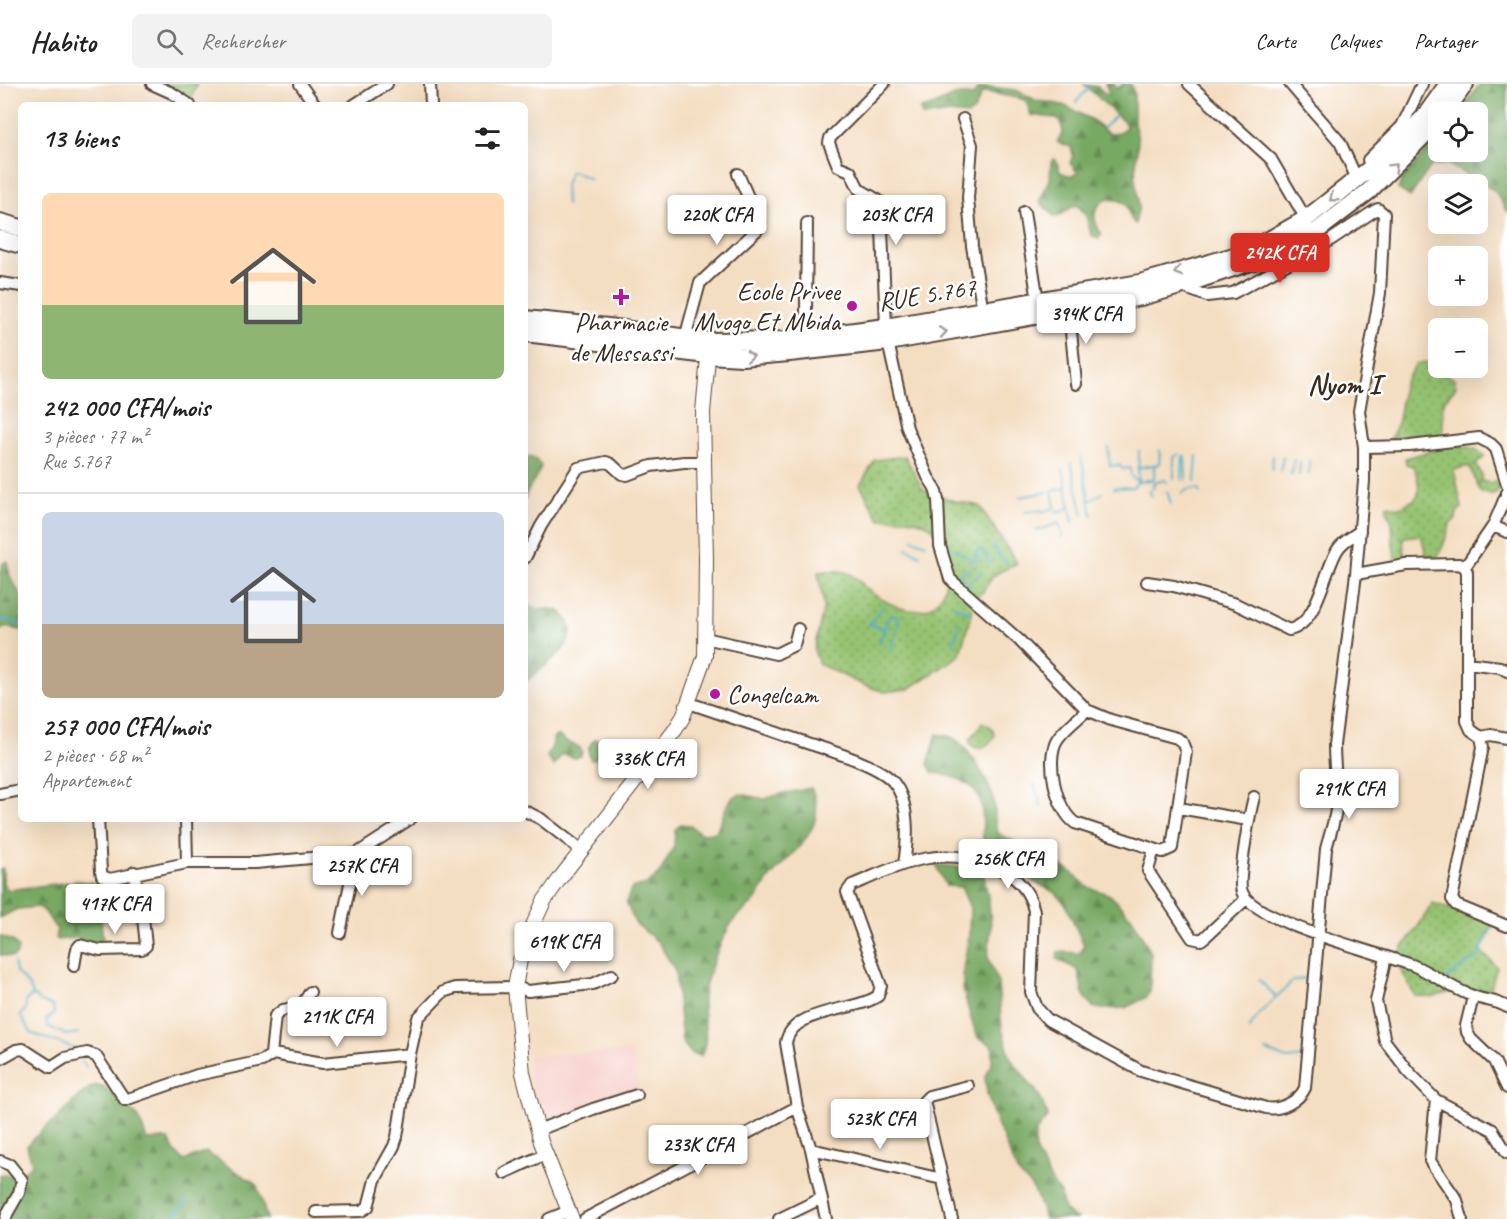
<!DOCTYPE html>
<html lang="fr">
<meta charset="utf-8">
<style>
body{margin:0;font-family:Caveat,sans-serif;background:#f2f2f2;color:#222;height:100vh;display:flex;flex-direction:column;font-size:22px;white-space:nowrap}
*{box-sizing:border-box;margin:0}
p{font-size:20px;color:#767676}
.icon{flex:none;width:33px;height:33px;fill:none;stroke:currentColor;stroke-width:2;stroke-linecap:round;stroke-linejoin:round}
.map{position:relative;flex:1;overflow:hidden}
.panel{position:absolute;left:18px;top:18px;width:510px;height:720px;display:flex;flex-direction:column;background:#fff;border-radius:9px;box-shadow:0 6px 24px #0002}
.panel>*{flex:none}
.buttons{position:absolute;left:1428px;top:18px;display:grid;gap:12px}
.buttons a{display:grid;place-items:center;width:60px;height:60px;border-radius:9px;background:#fff;box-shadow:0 6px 24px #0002;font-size:30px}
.price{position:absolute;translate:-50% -51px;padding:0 14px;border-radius:6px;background:#fff;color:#222;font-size:20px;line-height:39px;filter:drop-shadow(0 2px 3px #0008)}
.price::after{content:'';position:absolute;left:50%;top:36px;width:18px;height:14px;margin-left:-9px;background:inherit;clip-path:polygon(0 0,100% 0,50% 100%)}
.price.on{background:#d93025;color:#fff}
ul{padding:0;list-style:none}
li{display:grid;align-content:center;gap:12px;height:318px;padding:0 24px}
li+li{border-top:2px solid #e0e0e0}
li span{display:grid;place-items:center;height:186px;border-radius:9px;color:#555}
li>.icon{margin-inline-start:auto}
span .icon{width:108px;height:108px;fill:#fffc;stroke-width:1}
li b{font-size:26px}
h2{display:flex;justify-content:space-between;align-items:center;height:72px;padding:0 24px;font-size:26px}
header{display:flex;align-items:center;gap:36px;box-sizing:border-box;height:84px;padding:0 30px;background:#fff;border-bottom:2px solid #e0e0e0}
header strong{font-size:28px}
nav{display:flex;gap:33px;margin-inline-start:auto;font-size:21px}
.search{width:420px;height:54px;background:#f2f2f2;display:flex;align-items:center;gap:15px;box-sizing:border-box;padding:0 21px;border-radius:9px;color:#767676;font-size:22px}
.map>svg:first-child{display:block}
.built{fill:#f7d0cb}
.grass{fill:url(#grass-dots);stroke:#687648;stroke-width:1.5}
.forest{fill:url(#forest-firs);stroke:#5a6a40;stroke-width:1.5}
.pitch{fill:#96c371;stroke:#687648;stroke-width:1.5}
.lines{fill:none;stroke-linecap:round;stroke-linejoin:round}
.stream{stroke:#4aacc9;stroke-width:2}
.minor-casing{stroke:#574537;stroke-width:14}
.secondary-casing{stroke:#574537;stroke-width:16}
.trunk-casing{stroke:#574537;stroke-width:20}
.minor{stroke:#fff;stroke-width:10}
.secondary{stroke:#fff;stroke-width:14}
.trunk{stroke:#fff;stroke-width:16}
.oneway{stroke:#a79f9a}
.poi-dot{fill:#b5179e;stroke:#fff;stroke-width:2}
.labels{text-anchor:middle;stroke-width:5;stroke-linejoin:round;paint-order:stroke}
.poi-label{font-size:26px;fill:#3b2a1e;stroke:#fff;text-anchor:end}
.street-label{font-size:26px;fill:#3b2a1e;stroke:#fff}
.quarter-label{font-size:28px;font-weight:bold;fill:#3b2a1e;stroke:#fff}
</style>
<header>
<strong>Habito</strong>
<div class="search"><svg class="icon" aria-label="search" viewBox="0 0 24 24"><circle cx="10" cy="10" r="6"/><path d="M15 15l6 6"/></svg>Rechercher</div>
<nav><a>Carte</a><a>Calques</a><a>Partager</a></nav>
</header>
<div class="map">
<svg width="1507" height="1135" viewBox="0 0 1507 1135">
<defs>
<pattern id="grass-dots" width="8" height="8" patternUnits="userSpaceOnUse" patternTransform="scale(1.5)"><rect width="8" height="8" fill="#96c371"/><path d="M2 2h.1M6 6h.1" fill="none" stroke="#7c9f5c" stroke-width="1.8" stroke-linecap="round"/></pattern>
<pattern id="forest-firs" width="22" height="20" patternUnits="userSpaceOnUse" patternTransform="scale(1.5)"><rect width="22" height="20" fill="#78a963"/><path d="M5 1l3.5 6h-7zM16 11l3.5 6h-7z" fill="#648a51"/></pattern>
</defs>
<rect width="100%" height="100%" fill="#fff"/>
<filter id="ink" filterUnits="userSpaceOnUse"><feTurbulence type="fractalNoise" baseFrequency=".0167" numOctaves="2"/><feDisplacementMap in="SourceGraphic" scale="12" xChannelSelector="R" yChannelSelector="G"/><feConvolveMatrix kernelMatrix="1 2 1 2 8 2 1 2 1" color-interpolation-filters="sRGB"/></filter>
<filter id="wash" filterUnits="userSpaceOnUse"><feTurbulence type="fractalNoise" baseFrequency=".008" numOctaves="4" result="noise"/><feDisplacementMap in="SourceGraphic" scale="24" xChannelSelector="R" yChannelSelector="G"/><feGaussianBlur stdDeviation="1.35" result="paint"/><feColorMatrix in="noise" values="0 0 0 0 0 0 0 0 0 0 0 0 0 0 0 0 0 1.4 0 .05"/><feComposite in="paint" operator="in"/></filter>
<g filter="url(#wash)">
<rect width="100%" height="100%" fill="#f4dec2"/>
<path class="built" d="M631,967L640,1010L543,1042L533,1010L527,972Z"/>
<path class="grass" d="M1425,278L1454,295L1456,303L1443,318V352L1390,356L1398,339L1403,301L1416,280Z
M1448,362C1463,362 1474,361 1485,372L1476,381L1482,391L1481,397L1491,399L1498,395L1499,407L1494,410L1481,409L1469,382L1454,386L1462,424L1457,428L1456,435L1450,440C1449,446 1441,469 1437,473H1429L1426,470L1421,451L1405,453L1403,456L1405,476L1397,478L1393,463L1392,439L1386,423L1389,421C1396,425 1399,424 1406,420C1409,418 1413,417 1415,415C1422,407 1417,390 1413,382L1406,380L1405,374Z
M905,372L923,405L954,417L980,422L1017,479L994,491L975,519L959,572L909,605L884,608L863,601L819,580L814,566L824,522L818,488C828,487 840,485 850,490C856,493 862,500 867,505C883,517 906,531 926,525C955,515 951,461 932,444C920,433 894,434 879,435L860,401L875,376Z
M982,638L991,643L995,651C990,661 979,669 970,660V655L977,647Z
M1433,819L1493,840L1481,867L1497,883L1491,904L1471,907L1461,906L1432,913L1415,912L1395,874L1417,844Z"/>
<path class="forest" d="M1084,0L1098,3L1107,11L1110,10L1105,0H1114L1117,5L1123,0H1131L1134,9V40L1138,55L1135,93L1139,123L1135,140C1122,127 1137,116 1106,115C1090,126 1093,137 1102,151L1098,154L1091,151C1088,140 1087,127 1076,121C1068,124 1063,132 1055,133L1039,117L1050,96L1051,78L1054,75L1056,76L1060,88L1071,92L1078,89L1070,79L1073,71L1071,63L1057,58L1063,47L1060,37L1055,34L1031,31L1026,17L1022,15L986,8L982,9L974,27L968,31L949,29L923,33L920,27L921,25C943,22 948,7 973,12L978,5L987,3L1016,6L1035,16L1063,21L1092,36L1109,50L1119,48L1126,43L1125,39Z
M1480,0H1507V128L1495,107L1448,80L1431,82L1410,113L1398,105L1401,97L1438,53V68H1478V28H1460Z
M525,372L535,375L541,382C538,395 526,403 525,416Z
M7,477L10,492L21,512V546L4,543L0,547V488L3,479Z
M525,520C529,521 534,524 539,525C546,526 555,523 562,529C591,556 542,582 525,598Z
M937,650C941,651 947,651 951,653C968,660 991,701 994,718C996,730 993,740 999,750L1048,774L1070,787L1088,803L1110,811L1132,834L1151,869L1150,908L1145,914L1125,924L1102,925L1093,923L1083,910L1078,886L1057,875L1058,868L1080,869L1084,862L1066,821L1056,809L1034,798L1013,772L990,761L983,755C982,743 984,727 980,716C973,696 950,692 932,688L928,680Z
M558,651L565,657L579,663L582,667L581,672L575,674L562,670L554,682L547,673L553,660V654Z
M596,655L602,659C600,666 600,675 591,676C586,669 589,659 596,655Z
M811,704C831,744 792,767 769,795C763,802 760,811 754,818C746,826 737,830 731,840C720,857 706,894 703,913C701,932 711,954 701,972L692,970L682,958L675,886L658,858L635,839L626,818L632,804L648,800L659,790L674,762L675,746L681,740L689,741L702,750L716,748L728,719L733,713L741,710L765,715L780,710Z
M936,781L962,783L984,792L989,818L991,843L988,873L998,899L1002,945L1011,975L1039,1011L1048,1032L1035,1049V1066L1053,1100L1060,1109L1064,1125L1073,1134L1078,1135H1045L1034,1106L1017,1087L994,1033L987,1009L985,993L992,979L993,962L978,954L971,935L963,905V885L969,850L970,824L961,803L946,802Z
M3,784V799L7,806L78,797L94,799L99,810L103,856L96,858L74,854L57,856L55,854L57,845C49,838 49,828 39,823L17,825L0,834V785Z
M0,852L13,857L18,864L17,870L13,873L0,871Z
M96,1001L103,1002L110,1007L124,1022L138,1032L147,1056L162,1055L169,1056L175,1068L184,1077L206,1068L257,1101L267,1135H0V1090L17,1092L32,1081L27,1062C37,1050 48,1042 59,1032C71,1021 81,1007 96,1001Z"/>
<path class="pitch" d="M158,0H197L191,15Z"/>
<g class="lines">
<path class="stream" d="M1076,18L1089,4
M1103,44L1115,32
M566,121L565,101L570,88L573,87L590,95
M1108,363L1110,382L1119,381L1122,385L1130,384L1131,392L1138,398
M1081,372L1092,431
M1185,372L1186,396
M1071,379L1083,431
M1137,384L1159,380L1160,366
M1063,386L1073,438
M1272,386L1273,372
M1280,388L1283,372
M1309,390V377
M1291,391L1294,376
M1299,391L1300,378
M1174,395V373L1179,370
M1182,396L1183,372
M1195,397L1197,372
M1138,398L1139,366
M1114,404L1133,403L1138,398L1154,395V381
M1167,407L1171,420
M1181,410L1189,405H1199L1201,409
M1152,412L1149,408L1154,403L1153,399L1165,396L1167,399
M1020,413L1048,408
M1090,417L1102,409
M1025,428L1042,426
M1042,428L1055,424L1052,407L1066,404
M1056,428L1070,424
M1036,447L1059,439L1063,454
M913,455L926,460
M994,462L998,471L1007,480
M907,464L920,471
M952,464L975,477L978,473L975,468L980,466
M982,466L990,480
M958,497L962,488L968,486L972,481
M968,505L969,498L982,488
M883,522L869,540L885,545
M954,522L970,529
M0,536H8L21,541
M879,560L889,532H898L899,538L891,565
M953,560L960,539
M1034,700L1041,721
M14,879L16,888L29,902L33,911L41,918L53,922L54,930L46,936L48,942L66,951L78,949
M1259,896L1276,913
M1446,896L1456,887L1478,873L1493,841
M33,911L26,916V925L20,931L31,949L79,966
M1249,945L1259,930L1293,897L1312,893
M1266,967L1287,975L1304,973
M81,975L86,983
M171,1135L187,1118
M198,1135L202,1132"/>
</g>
</g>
<g filter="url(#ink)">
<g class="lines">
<g class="minor-casing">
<path id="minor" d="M152,0L172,9L190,21
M300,0L315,21
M430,0L431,21
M884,0L830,54L829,59L838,82L850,87L859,105L878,116L881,121L886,243
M1189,0L1271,75L1306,135
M1290,0L1340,58L1357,95
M354,21L387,0
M963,35L972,61L968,114L972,162L983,227
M1368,76L1402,42L1422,0
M1024,128L1038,217
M0,199L21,202
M1069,226L1076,300
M685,254L700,199L757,146L760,140L738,90
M804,254L806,227L807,139
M888,258L907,344L928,393L935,404L938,416L940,462L950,495L1019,556L1087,626L1111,636L1177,654L1182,658L1186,668L1172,764L1163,768L1075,739C1056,726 1045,676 1057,656C1064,645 1078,635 1087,626
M1364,363L1410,362L1479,354L1491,360L1496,365L1507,400
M1507,409L1493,442L1465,483L1467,488V637L1471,646L1481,653L1483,663L1452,815L1456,821L1507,842
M1493,442L1507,448
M525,474L541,442L578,384L606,378L611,380L622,390L627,391L651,382L684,378H704
M1356,490L1406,481L1459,480L1465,483
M1147,498L1174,502L1236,520L1289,546C1318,541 1324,486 1338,465C1343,457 1353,452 1360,447
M705,554L776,570L794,561L798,545
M1467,579L1500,583L1507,587
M689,619C725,631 762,644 798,656C821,664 880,680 894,699C910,719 908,756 904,780
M1481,653L1491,651L1507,654
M0,710L21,706
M1254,713C1250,728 1237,797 1242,808C1254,838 1379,869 1412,881C1433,889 1451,905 1473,912C1485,917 1495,916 1507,923
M1179,724L1248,736
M525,727L541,735L581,766
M98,735L101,787L102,792L110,795L187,779H255L356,770L410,735
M186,735L187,779
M1154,765L1148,787L1192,854L1201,856L1205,853L1246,815
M340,849L356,770
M1386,873L1376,917L1385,957L1408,987L1436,1016L1493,1046L1507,1069
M74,882L77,865L80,861L100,866L142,865L146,862L143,833L134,788
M1473,913L1466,942L1467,948L1471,955L1494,977L1507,1004
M271,970L275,932L283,926L301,923L310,908
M0,975L16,966L23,965L51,983L65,974L87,969L96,972L125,1016L197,991L262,977L273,970L323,979L410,970
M1436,1016L1430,1077L1457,1116L1462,1135
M538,1046L593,1025L637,1011
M811,1065L942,1095
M0,1077L10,1081L22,1096L19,1109L7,1130L6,1135
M504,1089L546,1070
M316,1128L361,1127L368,1123L375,1096L394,1062L397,1053L410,970L418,934L443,908L455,904L515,903L528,907L593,900L612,891
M549,1135L569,1127
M585,1135L797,1023
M779,1135L820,1115
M826,1135L811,1065L797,1023L786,959C791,924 855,928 878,912L881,902L847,808L852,801C875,792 898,780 923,775C963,766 1025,781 1034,827L1031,908L1037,924L1048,936L1141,987L1266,1024C1280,1027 1299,1017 1305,1004L1326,765C1330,749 1336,734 1337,718C1337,699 1334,680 1334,661L1356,490L1364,397V363L1359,327L1380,209L1384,130L1378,125L1374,127L1326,159L1233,209L1207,212L1180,202
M952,1135L924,1017L929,1012L968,1002"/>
</g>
<g class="secondary-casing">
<path id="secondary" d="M572,1135L541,1058L523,989L515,903L520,876L529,850L544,817L561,793L675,646L683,633L705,572L706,475L703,328L709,263"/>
</g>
<g class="trunk-casing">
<path id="trunk" d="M1445,28L1465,0
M0,138L21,144
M0,155L21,161
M525,235L608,243L709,257L784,256L886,243L1140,199L1234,172L1269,156L1306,135L1386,72L1425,32L1448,0
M525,249L708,271L742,273L789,269L888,258L1141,213L1180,202L1277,169L1317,147L1369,107L1438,37"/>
</g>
<use href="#minor" class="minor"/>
<use href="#secondary" class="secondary"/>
<use href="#trunk" class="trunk"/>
</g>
<defs><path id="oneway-chevron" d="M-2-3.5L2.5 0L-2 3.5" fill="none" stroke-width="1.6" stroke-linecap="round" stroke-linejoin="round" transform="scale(1.5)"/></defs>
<g class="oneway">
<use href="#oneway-chevron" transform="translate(1394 83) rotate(-45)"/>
<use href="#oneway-chevron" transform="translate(1333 114) rotate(142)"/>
<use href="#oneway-chevron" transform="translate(1178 188) rotate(164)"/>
<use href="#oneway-chevron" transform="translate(943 248) rotate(-10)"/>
<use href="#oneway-chevron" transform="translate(750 272) rotate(-3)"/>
</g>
</g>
<g class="poi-dot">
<path d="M618 204h6v6h6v6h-6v6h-6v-6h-6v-6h6z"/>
<circle cx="852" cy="222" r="6"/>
<circle cx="715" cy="610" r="6"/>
</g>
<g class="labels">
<g class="poi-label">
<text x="840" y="216">Ecole Privee<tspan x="840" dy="30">Mvogo Et Mbida</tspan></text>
<text x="621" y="247" text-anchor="middle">Pharmacie<tspan x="621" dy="30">de Messassi</tspan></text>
<text x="727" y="619" text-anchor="start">Congelcam</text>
</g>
<g class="street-label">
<text transform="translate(927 210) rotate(-9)" y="9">RUE 5.767</text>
</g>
<g class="quarter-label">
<text x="1344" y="310">Nyom I</text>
</g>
</g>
</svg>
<div class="buttons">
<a><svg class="icon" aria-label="locate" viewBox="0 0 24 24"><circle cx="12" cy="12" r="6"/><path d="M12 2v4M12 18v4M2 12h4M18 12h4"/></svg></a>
<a><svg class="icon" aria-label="layers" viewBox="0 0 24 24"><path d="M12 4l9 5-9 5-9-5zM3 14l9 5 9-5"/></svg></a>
<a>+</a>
<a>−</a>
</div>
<b class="price" style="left:717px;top:162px">220K CFA</b>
<b class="price" style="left:896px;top:162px">203K CFA</b>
<b class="price on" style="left:1280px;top:200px">242K CFA</b>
<b class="price" style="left:1086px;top:261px">394K CFA</b>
<b class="price" style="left:648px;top:706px">336K CFA</b>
<b class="price" style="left:1349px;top:736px">291K CFA</b>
<b class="price" style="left:1008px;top:806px">256K CFA</b>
<b class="price" style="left:362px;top:813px">257K CFA</b>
<b class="price" style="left:115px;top:851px">417K CFA</b>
<b class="price" style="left:564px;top:889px">619K CFA</b>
<b class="price" style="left:337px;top:964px">211K CFA</b>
<b class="price" style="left:880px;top:1066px">523K CFA</b>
<b class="price" style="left:698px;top:1092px">233K CFA</b>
<section class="panel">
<h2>13 biens<svg class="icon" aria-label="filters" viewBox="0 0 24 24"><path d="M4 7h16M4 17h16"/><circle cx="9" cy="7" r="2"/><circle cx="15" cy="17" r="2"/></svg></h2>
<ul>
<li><span style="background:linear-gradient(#ffd9b3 60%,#8fb573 0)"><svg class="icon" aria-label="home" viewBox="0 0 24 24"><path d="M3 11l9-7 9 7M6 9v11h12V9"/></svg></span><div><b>242 000 CFA/mois</b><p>3 pièces · 77 m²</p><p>Rue 5.767</p></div></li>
<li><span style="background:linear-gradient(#c9d6e8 60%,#b9a48a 0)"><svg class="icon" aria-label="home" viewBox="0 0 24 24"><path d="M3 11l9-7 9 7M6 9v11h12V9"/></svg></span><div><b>257 000 CFA/mois</b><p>2 pièces · 68 m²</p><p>Appartement</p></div></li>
</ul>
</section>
</div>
